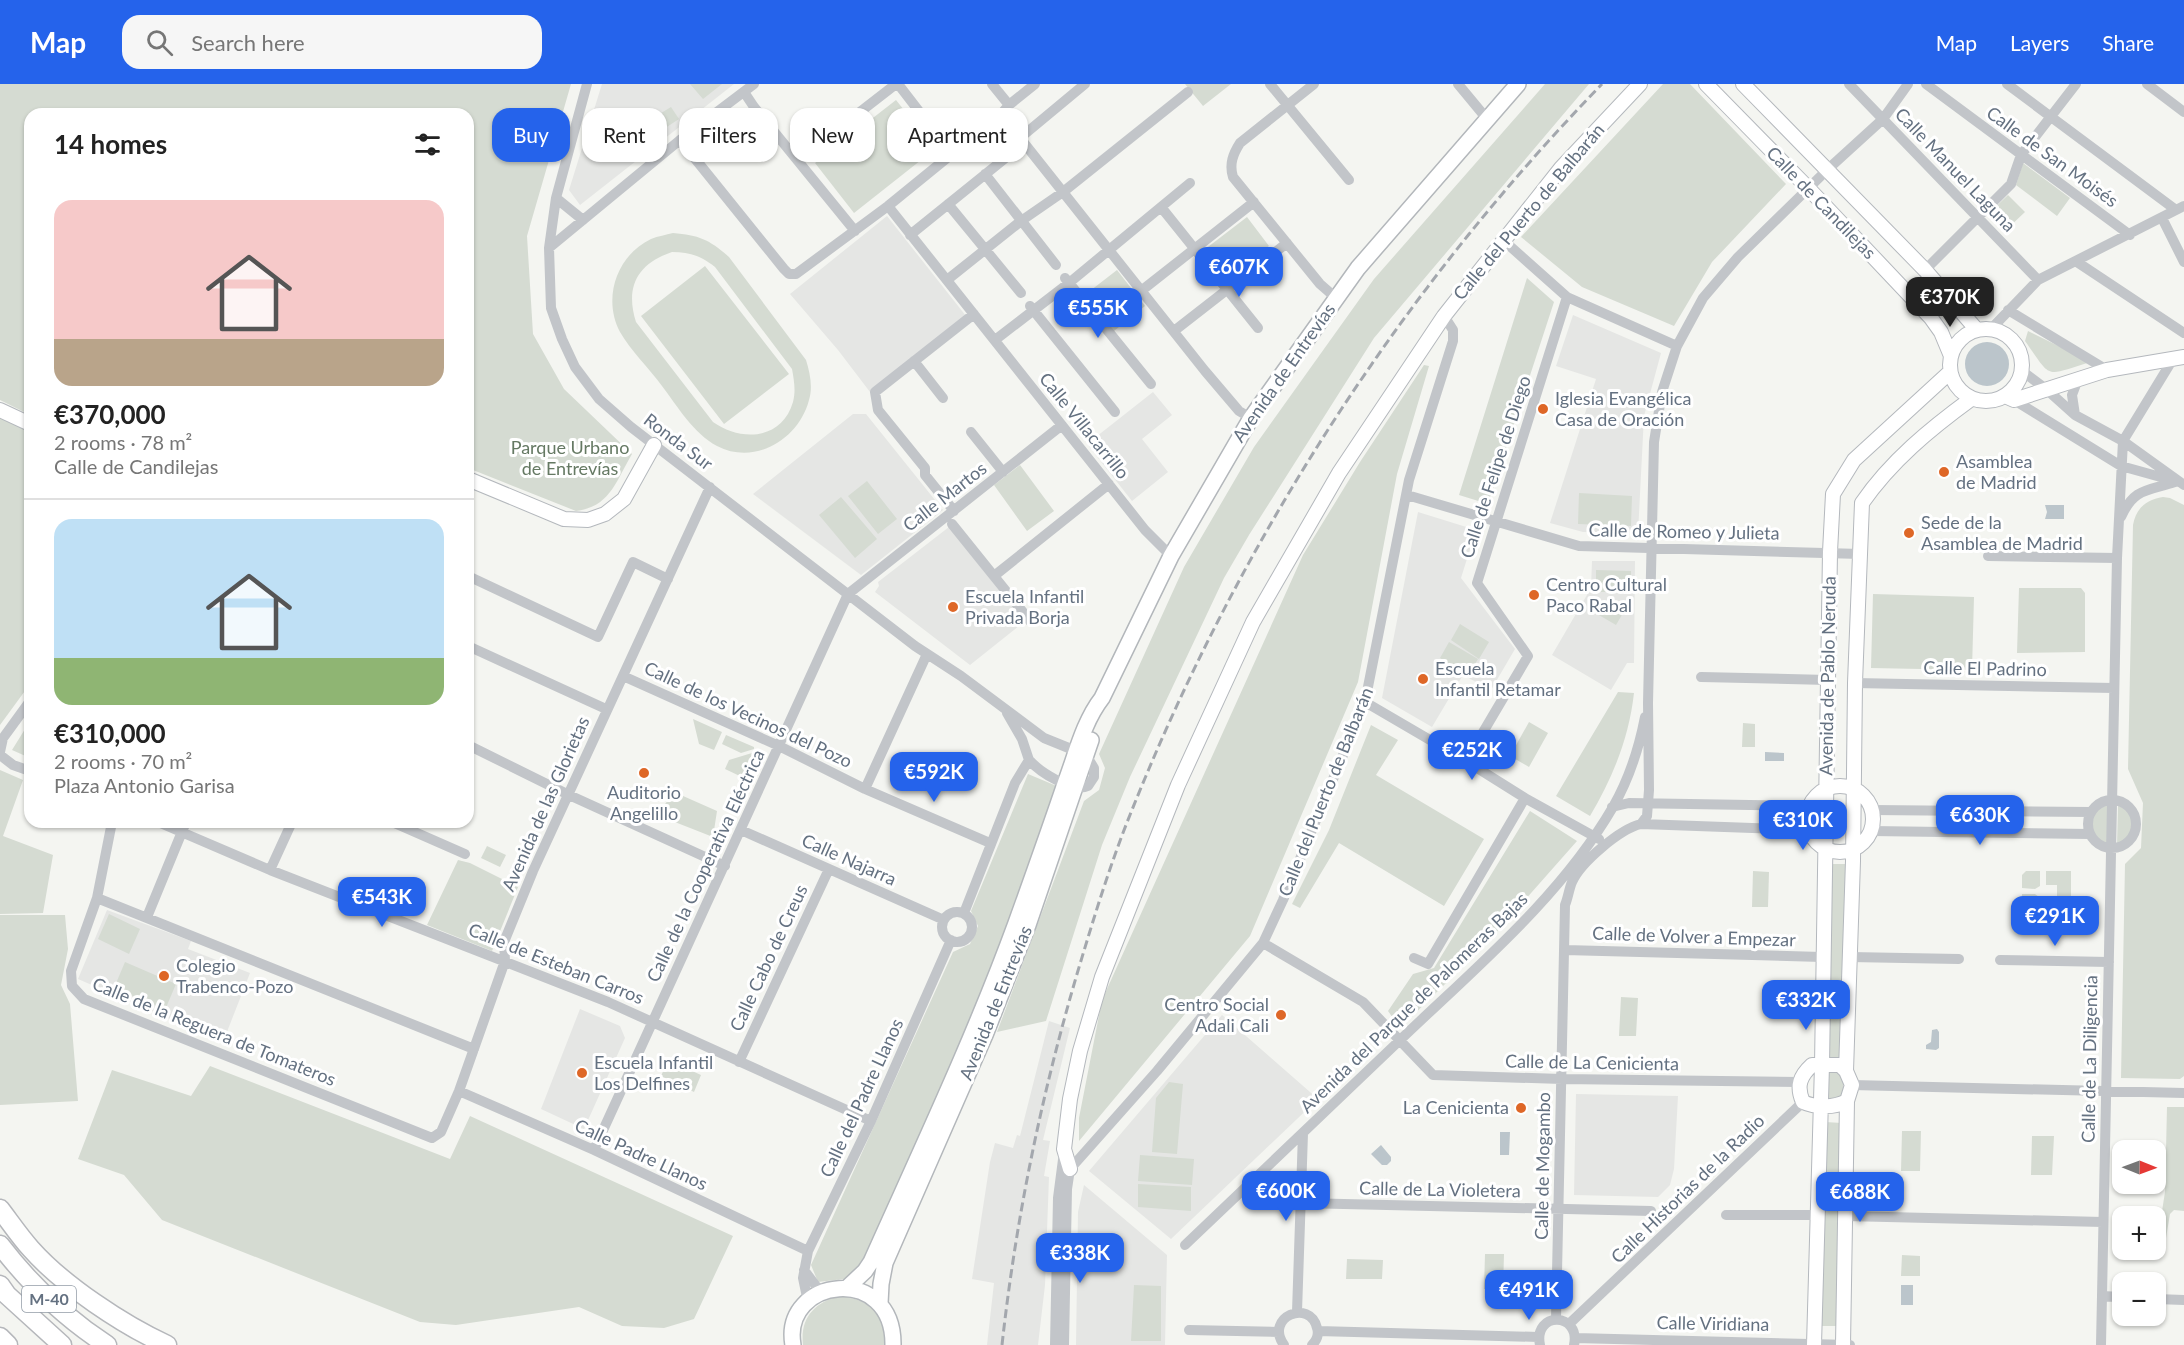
<!DOCTYPE html>
<meta charset="utf-8">
<style>
body{margin:0;font-family:Lato,sans-serif;background:#f6f6f6;color:#222;height:100vh;display:flex;flex-direction:column;font-size:22px;white-space:nowrap}
*{box-sizing:border-box;margin:0}
p{font-size:20px;color:#767676}
.icon{flex:none;width:33px;height:33px;fill:none;stroke:currentColor;stroke-width:2;stroke-linecap:round;stroke-linejoin:round}
.map{position:relative;flex:1;overflow:hidden}
.sheet{position:absolute;left:24px;top:24px;width:450px;height:720px;display:flex;flex-direction:column;background:#fff;border-radius:18px;box-shadow:0 2px 4px #0004}
.sheet>*{flex:none}
.guide{position:absolute;left:492px;top:24px;width:570px;height:54px;display:flex;gap:12px}
.needle{width:39px;rotate:91deg}
.fabs{position:absolute;left:2112px;top:1056px;display:grid;gap:12px}
.fabs a{display:grid;place-items:center;width:54px;height:54px;border-radius:12px;background:#fff;box-shadow:0 2px 4px #0004;font-size:30px}
.price{position:absolute;translate:-50% -51px;padding:0 14px;border-radius:12px;background:#2563eb;color:#fff;font-size:20px;line-height:39px;filter:drop-shadow(0 2px 3px #0008)}
.price::after{content:'';position:absolute;left:50%;top:36px;width:18px;height:14px;margin-left:-9px;background:inherit;clip-path:polygon(0 0,100% 0,50% 100%)}
.price.on{background:#222;color:#fff}
ul{padding:0;list-style:none}
li{display:grid;align-content:center;gap:12px;height:318px;padding:0 30px}
li+li{border-top:2px solid #e0e0e0}
li span{display:grid;place-items:center;height:186px;border-radius:18px;color:#555}
li>.icon{margin-inline-start:auto}
span .icon{width:108px;height:108px;fill:#fffc;stroke-width:1}
li b{font-size:26px}
h2{display:flex;justify-content:space-between;align-items:center;height:72px;padding:0 30px;font-size:26px}
.chip{padding:0 21px;border-radius:18px;background:#fff;box-shadow:0 2px 4px #0004;font-size:21px;line-height:54px}
.chip.on{background:#2563eb;color:#fff}
header{display:flex;align-items:center;gap:36px;box-sizing:border-box;height:84px;padding:0 30px;background:#2563eb;color:#fff}
header strong{font-size:28px}
nav{display:flex;gap:33px;margin-inline-start:auto;font-size:21px}
.search{width:420px;height:54px;background:#f6f6f6;display:flex;align-items:center;gap:15px;box-sizing:border-box;padding:0 21px;border-radius:18px;color:#767676;font-size:22px}
.map>svg:first-child{display:block}
.built{fill:#e5e6e4}
.green{fill:#d5dbd2;fill-rule:evenodd}
.water{fill:#bbc5cb}
.lines{fill:none;stroke-linecap:round;stroke-linejoin:round}
.secondary-casing{stroke:#b4b8bd;stroke-width:16}
.primary-casing{stroke:#b3b7bb;stroke-width:18}
.highway-casing{stroke:#b5b7bb;stroke-width:21}
.street{stroke:#c2c5c9;stroke-width:10}
.secondary{stroke:#fff;stroke-width:14}
.primary{stroke:#fff;stroke-width:15}
.highway{stroke:#fff;stroke-width:18}
.rail{stroke:#a3a7ad;stroke-width:3;stroke-dasharray:9 4.5;stroke-linecap:butt}
.poi-dot{fill:#de6727;stroke:#fff;stroke-width:2}
.labels{text-anchor:middle;stroke-width:6;stroke-linejoin:round;paint-order:stroke}
.shield{fill:#fff;stroke:#929ca7;stroke-width:1.5}
.shield-label{font-size:16px;font-weight:bold;fill:#647181}
.street-label{font-size:18px;fill:#647181;stroke:#fff}
.poi-label{font-size:18px;fill:#647181;stroke:#fff;text-anchor:start}
.park-label{font-size:18px;fill:#657963;stroke:#fff}
</style>
<header>
<strong>Map</strong>
<div class="search"><svg class="icon" aria-label="search" viewBox="0 0 24 24"><circle cx="10" cy="10" r="6"/><path d="M15 15l6 6"/></svg>Search here</div>
<nav><a>Map</a><a>Layers</a><a>Share</a></nav>
</header>
<div class="map">
<svg width="2184" height="1261" viewBox="0 0 2184 1261">
<rect width="100%" height="100%" fill="#f4f5f1"/>
<path class="built" d="M602,0H734L580,121L569,106Z
M887,132L966,232L870,308L838,266L790,210Z
M1573,231L1661,269L1644,332L1638,449L1583,448L1550,439L1596,295L1556,282Z
M1153,308L1172,331L1142,355L1168,388L1132,417L1087,360Z
M853,330H866L943,426L861,491L753,410Z
M1418,428L1476,446L1461,494L1515,565L1491,606L1463,591L1432,643L1382,614Z
M949,443L1024,538L970,581L875,508L879,502L878,498Z
M1592,477H1635L1634,579H1627L1611,606L1552,571L1591,504Z
M107,826L191,857L188,865L250,889L223,958L78,895Z
M580,925L620,942L625,954L584,1045L541,1025Z
M1222,931L1318,1015L1171,1155L1089,1087Z
M1049,937L1070,944L1043,1056L1050,1057L1044,1092L1049,1093L1045,1201L1038,1261H987L994,1199L972,1195L990,1078L995,1059L1013,1064L1017,1051L1020,1052Z
M1576,1010L1678,1012L1674,1085L1670,1101L1658,1113L1574,1111Z
M1084,1101L1167,1171L1165,1261H1076L1078,1128Z"/>
<path class="green" d="M0,0H571L527,152L533,250L564,305L632,370C616,397 610,423 576,427L468,384V30H30V331L0,316Z
M690,0H722L703,15Z
M1185,0H1231L1203,22Z
M1545,0H1589L1374,254L1249,451L1224,494L1130,693L1102,761L1046,937L997,948L1084,717L1099,706L1105,684L1099,670L1184,483L1254,363L1374,195Z
M1663,0H1690L1786,100L1712,178L1674,242L1582,203L1521,153Z
M896,16L935,65L854,129L815,79Z
M671,23L679,35L656,50L648,37Z
M2023,79L2070,114L2057,132L2016,101Z
M2008,111L2025,128L2006,146L1989,129Z
M1247,133L1269,162L1226,195L1204,166Z
M673,149C699,151 710,156 729,173L806,276C810,289 813,303 809,316C799,355 755,382 717,362C693,349 678,323 662,302C649,284 631,267 620,248C602,214 617,171 651,155C658,152 666,151 673,149ZM672,168C690,168 701,172 715,183L792,285C794,296 796,307 793,318C782,356 741,358 713,338L636,238C625,203 637,180 672,168Z
M705,182L789,290L724,340L641,232Z
M1117,186L1145,222L1114,247L1086,210Z
M1527,194L1554,218L1488,420L1459,411Z
M2028,247L2091,278C2043,292 2053,296 2025,257Z
M1424,281L1429,282L1397,390L1358,598L1250,852L1079,1057V1034L1102,916L1303,471L1360,378Z
M0,332L30,349V600L0,641Z
M1020,381L1054,427L1027,447L994,401Z
M867,397L897,435L878,450L848,412Z
M1579,409L1632,412L1631,442L1578,440Z
M841,413L877,455L855,474L819,431Z
M2163,413L2170,414L2184,421V992L2180,995L2121,994L2125,780L2141,764L2143,719L2128,685L2133,441C2136,424 2146,416 2163,413Z
M1596,486L1631,487V508H1596Z
M2019,504H2081L2085,509V568L2017,569Z
M1873,510L1974,513L1972,586L1871,584Z
M1599,515L1623,529L1616,541L1592,527Z
M1460,540L1489,558L1479,575L1451,556Z
M1449,558L1478,575L1468,592L1440,574Z
M1618,608L1634,609C1629,654 1613,693 1590,732L1556,712Z
M693,635L722,648L714,666L699,660Z
M30,637V674L12,666Z
M1529,638L1548,649L1529,683L1510,672Z
M1743,639L1755,640V663H1742Z
M1371,641L1398,656L1376,691L1484,755L1444,822L1339,759L1300,824L1292,820L1329,746Z
M726,651L754,663V665L741,669L722,660Z
M752,669L755,670L744,694L725,685L729,676Z
M0,686L23,696L3,752L53,771L43,829L0,830Z
M1028,690L1059,703L979,923L864,1182L844,1195L818,1198L811,1181L953,868L970,860L978,842L971,827Z
M674,708L717,727L713,753L657,731Z
M2105,720L2108,721L2107,760C2098,760 2094,752 2091,744L2095,728Z
M2118,721L2127,725L2134,739C2133,750 2128,759 2117,761Z
M1530,727L1577,757L1485,861L1400,944L1388,927L1413,890L1434,884Z
M487,762L506,771L500,783L481,774Z
M458,776L470,779L518,803L492,867L427,841Z
M1831,780H1848L1843,975L1827,976Z
M1753,787L1769,788L1768,823H1752Z
M2026,787H2040V802L2035,805L2022,804V791Z
M2046,787H2071V834H2045V824H2057V801H2046Z
M2022,810H2035L2039,813V834H2021Z
M109,830L140,845L129,870L98,855Z
M0,831H65L68,865L61,901L70,920L78,1017L0,1021Z
M125,878L176,900L165,926L114,904Z
M1621,913L1638,914L1636,952H1619Z
M668,976L701,991L694,1008L661,992Z
M210,982L450,1075L470,1032L733,1152L694,1235L664,1244L622,1242L579,1223L456,1241L420,1238L162,1136L124,1091L78,1075L112,986L191,1012Z
M1834,984L1844,993L1843,1008L1841,1014L1833,1017L1826,1013L1827,989Z
M1169,998L1183,1000L1177,1070L1152,1068L1156,1014Z
M2167,1023H2184V1127L2174,1126L2170,1130L2165,1160L2157,1159L2165,1108Z
M1825,1038L1842,1039L1837,1242H1820Z
M1902,1047H1921L1920,1087H1901Z
M2032,1052H2054L2052,1091H2031Z
M1140,1071L1194,1075L1192,1101L1138,1097Z
M1138,1100L1191,1103V1127L1138,1123Z
M1485,1170H1504L1503,1206L1484,1205Z
M1902,1171L1920,1172V1192H1901Z
M1347,1175L1383,1176L1382,1195H1346Z
M1134,1201L1161,1202V1257H1131Z
M839,1212C866,1214 891,1230 884,1261H803C800,1234 814,1219 839,1212Z"/>
<path class="water" d="M1965 280a22 22 0 1 1 44 0a22 22 0 1 1-44 0Z
M2045,421H2064V435H2045L2047,428Z
M1765,668L1784,669V677H1765Z
M1937,945L1939,948V964L1936,966L1926,965V961L1931,958L1932,946Z
M1500,1048H1510L1509,1071H1500Z
M1381,1061L1391,1073V1077L1387,1081H1382L1371,1070Z
M1901,1201H1913V1221H1901Z"/>
<g class="lines">
<g class="secondary-casing">
<path id="secondary" d="M1706,0L1809,105L1931,234L1941,248L1951,272
M1743,0L1925,186L1977,246
M1950 281a36 36 0 1 1 72 0a36 36 0 1 1-72 0Z
M2005,312L2014,316L2107,286L2184,273
M0,326L30,340
M468,395L564,435L588,436L605,430L624,415L654,361
M1807 735a33 33 0 1 1 66 0a33 33 0 1 1-66 0Z
M1846,987L1840,981H1812C1800,992 1796,1002 1803,1018C1816,1024 1834,1024 1847,1017
M1070,1085L1064,1065L1070,1015L1080,967L1102,893L1178,701L1253,538L1339,389L1444,232L1561,84L1640,0
M1814,1261L1822,981L1830,468L1833,410L1854,376L1950,288
M1843,1261L1847,1017L1852,1001L1846,987L1853,777L1855,599L1862,419C1891,377 1930,345 1971,315"/>
</g>
<g class="primary-casing">
<path id="primary" d="M848,1203L865,1187L871,1178C921,1066 974,954 1016,839C1033,792 1050,744 1066,697C1076,670 1084,637 1102,614L1171,472L1251,334L1358,184L1518,0
M880,1219L881,1200L885,1179L985,951L1028,841L1091,656
M793,1261C781,1193 894,1179 893,1261"/>
</g>
<g class="highway-casing">
<path id="highway" d="M0,1125C10,1138 20,1153 31,1165C63,1201 123,1241 167,1261
M0,1161C30,1200 65,1234 107,1261
M0,1201L7,1211L62,1261
M0,1253L8,1261"/>
</g>
<path class="street" d="M587,0L556,114L549,164L551,224L562,255L575,283L599,315L631,343L915,562L961,592L1044,654L1086,671L1094,684V693L1088,702C1072,709 1040,688 1029,676
M898,0L952,70
M992,0L1009,21
M1270,0L1349,96
M1314,0L1240,59C1233,70 1229,80 1233,93L1320,200L1336,214
M1458,0L1487,35
M1849,0L2038,196
M1926,0L2130,151
M2007,0L2176,126
M2147,0L2184,28
M744,8L754,23L855,147
M1001,30L1205,287L1239,327L1251,334
M1020,54L1085,0
M680,56L784,185L789,190H796L888,122L1001,30L1009,21L1035,0
M798,76L896,0
M985,90L1056,181
M556,114L583,136
M948,120L1021,209
M888,122L1145,446L1171,472
M1161,123L1258,244
M2162,134L2184,178
M910,151L1024,59
M1503,156L1567,213L1677,262
M549,164L680,56L754,0
M2077,178L2184,249
M1925,186L2011,100L2021,71L2076,0
M1065,194L1151,300
M947,196L1021,137L1063,108L1188,8
M1141,207L1254,118
M1030,222L1115,328
M2008,226L2107,286
M1991,245L2038,196L2184,122
M1174,247L1287,159
M995,256L1069,199L1190,99
M914,277L943,314
M2022,287L2046,305L2075,331L2123,357L2184,401
M2014,316L2121,382L2175,397
M2075,331L2072,311L2078,295
M971,348L1003,388
M1407,411L1579,462L1861,470
M954,427L925,391V384L878,326L875,308L974,230
M2121,433C2134,404 2147,407 2175,398
M952,440L1030,537
M1988,472L2117,474
M468,492L598,553L633,478L668,495
M994,492L1109,400
M468,562L606,625
M623,592L779,662L865,705L990,759
M1701,593L1828,596
M1855,599L2114,604
M1365,618L1466,677L1525,714L1599,755
M468,661L569,711L725,782
M0,668L3,654L30,617
M0,671L13,681L30,687
M1466,677L1528,572L1477,499L1567,213
M865,705L927,570
M2088 740a24 24 0 1 1 48 0a24 24 0 1 1-48 0Z
M1612,723L1629,719L1809,722
M1872,726L2091,728
M112,738L97,814L71,887L72,902L84,915L432,1054L441,1048L459,1007L505,877L504,858L533,787L710,403
M158,738L270,786L608,918L871,1037
M392,738L465,770
M1641,740L1647,732L1649,706L1648,619L1654,358L1662,308L1677,262L1703,214L1738,173L1827,86L1883,35L1908,0
M741,746L944,836
M1871,747L2090,750
M270,786L292,738
M97,814L474,965
M942 843a15 15 0 1 1 30 0a15 15 0 1 1-30 0Z
M964,829L1015,699L1029,676L1022,655L1007,629
M147,833L186,738
M1263,859L1363,918L1433,991L1562,995L1799,998
M1565,866L1822,873
M1850,873L1959,875
M1414,874L1428,880L1525,714
M2000,876L2109,878
M739,978L829,785
M1852,1001L2184,1009
M459,1007L594,1066L808,1167
M594,1066L848,510L1062,341
M1301,1119L1651,1127
M1726,1131H1816
M1845,1132L2103,1138
M1185,1161C1257,1093 1328,1025 1399,957C1474,885 1560,814 1613,723C1629,695 1639,664 1645,633
M804,1186L816,1202L825,1207
M2102,1212L2122,1213
M2156,1215L2184,1216
M808,1218L803,1194L808,1167L871,1037L951,856
M1297,1228L1303,1049
M1556,1235L1565,821C1568,814 1569,805 1572,798C1581,778 1620,745 1641,740L1808,746
M1569,1240L1803,1018
M1189,1246L1279,1248
M1318,1247L1538,1253
M1575,1254L1850,1261
M1055,1261L1058,1114L1064,1068
M1064,1261L1067,1105L1070,1085L1157,987L1263,859L1283,816L1365,618L1409,396L1453,257V246L1444,232
M1284,1261C1264,1233 1310,1214 1317,1244C1319,1250 1317,1256 1312,1261
M1540,1261C1533,1227 1581,1228 1574,1261
M2101,1261L2117,474L2123,357L2173,275"/>
<use href="#secondary" class="secondary"/>
<use href="#primary" class="primary"/>
<use href="#highway" class="highway"/>
<path class="rail" d="M1002,1261C1016,1134 1041,1013 1077,890C1092,840 1107,790 1126,741C1234,466 1396,212 1602,0"/>
</g>
<g class="poi-dot">
<circle cx="1543" cy="325" r="6"/>
<circle cx="1944" cy="388" r="6"/>
<circle cx="1909" cy="449" r="6"/>
<circle cx="1534" cy="511" r="6"/>
<circle cx="953" cy="523" r="6"/>
<circle cx="1423" cy="595" r="6"/>
<circle cx="644" cy="689" r="6"/>
<circle cx="164" cy="892" r="6"/>
<circle cx="1281" cy="931" r="6"/>
<circle cx="582" cy="989" r="6"/>
<circle cx="1521" cy="1024" r="6"/>
</g>
<g class="labels">
<rect class="shield" x="22" y="1202" width="54" height="26" rx="4.5"/>
<g class="shield-label">
<text x="49" y="1221">M-40</text>
</g>
<g class="street-label">
<text transform="translate(2052 73) rotate(36)" y="6">Calle de San Moisés</text>
<text transform="translate(1955 86) rotate(46)" y="6">Calle Manuel Laguna</text>
<text transform="translate(1821 119) rotate(46)" y="6">Calle de Candilejas</text>
<text transform="translate(1529 128) rotate(-50)" y="6">Calle del Puerto de Balbarán</text>
<text transform="translate(1284 289) rotate(-55)" y="6">Avenida de Entrevías</text>
<text transform="translate(1084 342) rotate(51)" y="6">Calle Villacarrillo</text>
<text transform="translate(678 358) rotate(37)" y="6">Ronda Sur</text>
<text transform="translate(1496 383) rotate(-72)" y="6">Calle de Felipe de Diego</text>
<text transform="translate(945 413) rotate(-38)" y="6">Calle Martos</text>
<text transform="translate(1684 448) rotate(1)" y="6">Calle de Romeo y Julieta</text>
<text transform="translate(1985 585) rotate(1)" y="6">Calle El Padrino</text>
<text transform="translate(1828 592) rotate(-89)" y="6">Avenida de Pablo Neruda</text>
<text transform="translate(748 631) rotate(25)" y="6">Calle de los Vecinos del Pozo</text>
<text transform="translate(1326 708) rotate(-68)" y="6">Calle del Puerto de Balbarán</text>
<text transform="translate(546 720) rotate(-66)" y="6">Avenida de las Glorietas</text>
<text transform="translate(849 776) rotate(24)" y="6">Calle Najarra</text>
<text transform="translate(706 782) rotate(-65)" y="6">Calle de la Cooperativa Eléctrica</text>
<text transform="translate(1694 853) rotate(2)" y="6">Calle de Volver a Empezar</text>
<text transform="translate(769 874) rotate(-65)" y="6">Calle Cabo de Creus</text>
<text transform="translate(556 880) rotate(22)" y="6">Calle de Esteban Carros</text>
<text transform="translate(996 919) rotate(-68)" y="6">Avenida de Entrevías</text>
<text transform="translate(1414 919) rotate(-44)" y="6">Avenida del Parque de Palomeras Bajas</text>
<text transform="translate(214 948) rotate(22)" y="6">Calle de la Reguera de Tomateros</text>
<text transform="translate(2090 975) rotate(-89)" y="6">Calle de La Diligencia</text>
<text transform="translate(1592 979) rotate(1)" y="6">Calle de La Cenicienta</text>
<text transform="translate(862 1014) rotate(-65)" y="6">Calle del Padre Llanos</text>
<text transform="translate(641 1071) rotate(25)" y="6">Calle Padre Llanos</text>
<text transform="translate(1543 1082) rotate(-89)" y="6">Calle de Mogambo</text>
<text transform="translate(1688 1105) rotate(-44)" y="6">Calle Historias de la Radio</text>
<text transform="translate(1440 1106) rotate(1)" y="6">Calle de La Violetera</text>
<text transform="translate(1713 1240) rotate(1)" y="6">Calle Viridiana</text>
</g>
<g class="poi-label">
<text x="1555" y="321">Iglesia Evangélica<tspan x="1555" dy="21">Casa de Oración</tspan></text>
<text x="1956" y="384">Asamblea<tspan x="1956" dy="21">de Madrid</tspan></text>
<text x="1921" y="445">Sede de la<tspan x="1921" dy="21">Asamblea de Madrid</tspan></text>
<text x="1546" y="507">Centro Cultural<tspan x="1546" dy="21">Paco Rabal</tspan></text>
<text x="965" y="519">Escuela Infantil<tspan x="965" dy="21">Privada Borja</tspan></text>
<text x="1435" y="591">Escuela<tspan x="1435" dy="21">Infantil Retamar</tspan></text>
<text x="644" y="715" text-anchor="middle">Auditorio<tspan x="644" dy="21">Angelillo</tspan></text>
<text x="176" y="888">Colegio<tspan x="176" dy="21">Trabenco-Pozo</tspan></text>
<text x="1269" y="927" text-anchor="end">Centro Social<tspan x="1269" dy="21">Adali Cali</tspan></text>
<text x="594" y="985">Escuela Infantil<tspan x="594" dy="21">Los Delfines</tspan></text>
<text x="1509" y="1030" text-anchor="end">La Cenicienta</text>
</g>
<g class="park-label">
<text x="570" y="370">Parque Urbano<tspan x="570" dy="21">de Entrevías</tspan></text>
</g>
</g>
</svg>
<div class="fabs">
<a><svg class="needle" viewBox="-14 -14 28 28"><path d="M0-13l5 13h-10z" fill="#e53935"/><path d="M0 13l5-13h-10z" fill="#767676"/></svg></a>
<a>+</a>
<a>−</a>
</div>
<b class="price" style="left:1239px;top:214px">€607K</b>
<b class="price on" style="left:1950px;top:244px">€370K</b>
<b class="price" style="left:1098px;top:255px">€555K</b>
<b class="price" style="left:1472px;top:697px">€252K</b>
<b class="price" style="left:934px;top:719px">€592K</b>
<b class="price" style="left:1980px;top:762px">€630K</b>
<b class="price" style="left:1803px;top:767px">€310K</b>
<b class="price" style="left:382px;top:844px">€543K</b>
<b class="price" style="left:2055px;top:863px">€291K</b>
<b class="price" style="left:1806px;top:947px">€332K</b>
<b class="price" style="left:1286px;top:1138px">€600K</b>
<b class="price" style="left:1860px;top:1139px">€688K</b>
<b class="price" style="left:1080px;top:1200px">€338K</b>
<b class="price" style="left:1529px;top:1237px">€491K</b>
<div class="guide">
<a class="chip on">Buy</a>
<a class="chip">Rent</a>
<a class="chip">Filters</a>
<a class="chip">New</a>
<a class="chip">Apartment</a>
</div>
<section class="sheet">
<h2>14 homes<svg class="icon" aria-label="filters" viewBox="0 0 24 24"><path d="M4 7h16M4 17h16"/><circle cx="9" cy="7" r="2"/><circle cx="15" cy="17" r="2"/></svg></h2>
<ul>
<li><span style="background:linear-gradient(#f6c9c9 75%,#b9a48a 0)"><svg class="icon" aria-label="home" viewBox="0 0 24 24"><path d="M3 11l9-7 9 7M6 9v11h12V9"/></svg></span><div><b>€370,000</b><p>2 rooms · 78 m²</p><p>Calle de Candilejas</p></div></li>
<li><span style="background:linear-gradient(#bfe0f5 75%,#8fb573 0)"><svg class="icon" aria-label="home" viewBox="0 0 24 24"><path d="M3 11l9-7 9 7M6 9v11h12V9"/></svg></span><div><b>€310,000</b><p>2 rooms · 70 m²</p><p>Plaza Antonio Garisa</p></div></li>
</ul>
</section>
</div>
